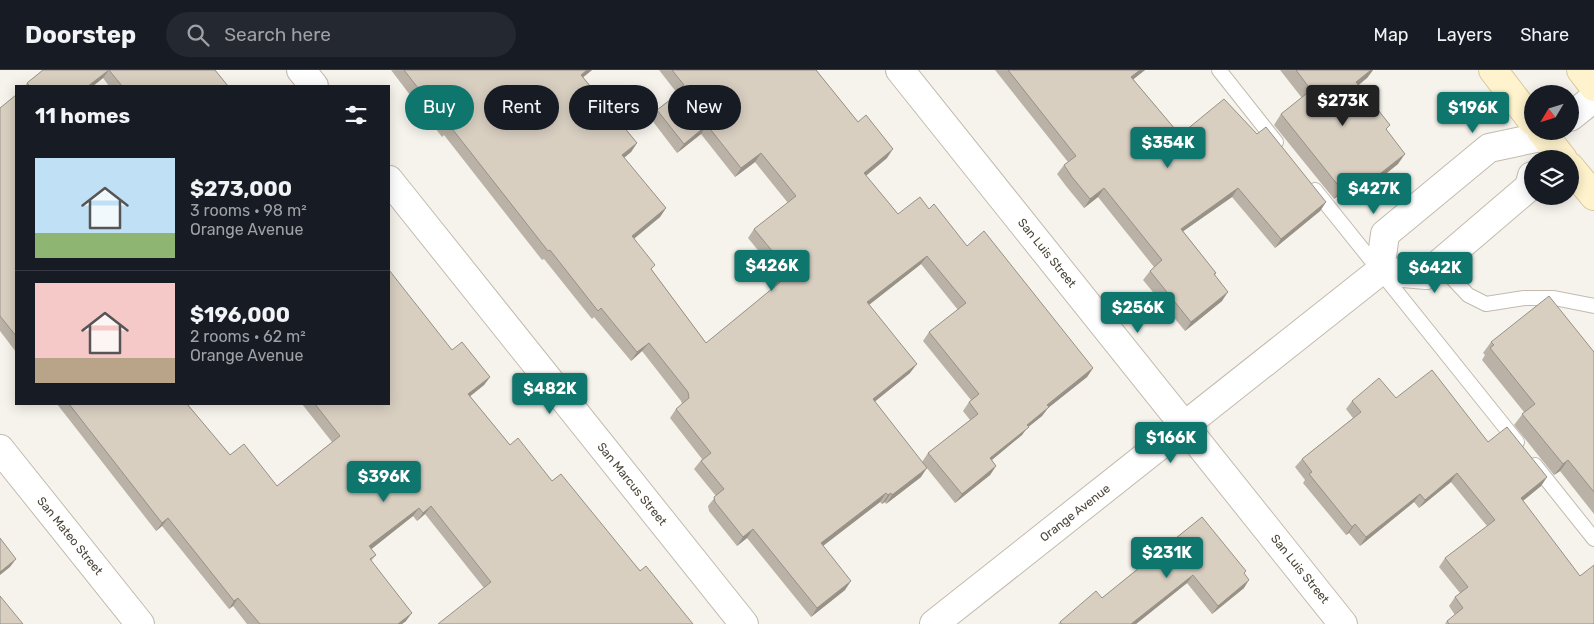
<!DOCTYPE html>
<meta charset="utf-8">
<style>
body{margin:0;font-family:Rubik,sans-serif;background:#242831;color:#f1f3f6;height:100vh;display:flex;flex-direction:column;font-size:19px;white-space:nowrap}
*{box-sizing:border-box;margin:0}
p{font-size:16px;color:#9ea1a6}
.icon{flex:none;width:28px;height:28px;fill:none;stroke:currentColor;stroke-width:2;stroke-linecap:round;stroke-linejoin:round}
.map{position:relative;flex:1;overflow:hidden}
.drawer{position:absolute;left:15px;top:15px;width:375px;height:320px;display:flex;flex-direction:column;background:#171b24;border-radius:0px;box-shadow:0 2px 12px #0003}
.drawer>*{flex:none}
.hud{position:absolute;left:405px;top:15px;width:475px;height:45px;display:flex;gap:10px}
.needle{width:32px;rotate:232deg}
.fabs{position:absolute;left:1524px;top:15px;display:grid;gap:10px}
.fabs a{display:grid;place-items:center;width:55px;height:55px;border-radius:50%;background:#171b24;box-shadow:0 2px 12px #0003;font-size:25px}
.price{position:absolute;translate:-50% -42px;padding:0 11px;border-radius:5px;background:#0f766e;color:#fff;font-size:16px;line-height:32px;filter:drop-shadow(0 1px 2px #0008)}
.price::after{content:'';position:absolute;left:50%;top:30px;width:15px;height:11px;margin-left:-8px;background:inherit;clip-path:polygon(0 0,100% 0,50% 100%)}
.price.on{background:#222;color:#fff}
ul{padding:0;list-style:none}
li{display:flex;align-items:center;gap:15px;height:125px;padding:0 20px}
li+li{border-top:1px solid #363941}
li span{display:grid;place-items:center;flex:none;width:140px;height:100px;border-radius:0px;color:#555}
li>.icon{margin-inline-start:auto}
span .icon{width:60px;height:60px;fill:#fffc;stroke-width:1}
li b{font-size:21px}
h2{display:flex;justify-content:space-between;align-items:center;height:60px;padding:0 20px;font-size:21px}
.chip{padding:0 18px;border-radius:22px;background:#171b24;box-shadow:0 2px 12px #0003;font-size:18px;line-height:45px}
.chip.on{background:#0f766e;color:#fff}
header{display:flex;align-items:center;gap:30px;box-sizing:border-box;height:70px;padding:0 25px;background:#171b24;border-bottom:1px solid #363941}
header strong{font-size:24px}
nav{display:flex;gap:28px;margin-inline-start:auto;font-size:18px}
.search{width:350px;height:45px;background:#242831;display:flex;align-items:center;gap:12px;box-sizing:border-box;padding:0 18px;border-radius:28px;color:#9ea1a6;font-size:19px}
.map>svg:first-child{display:block}
.lines{fill:none;stroke-linecap:round;stroke-linejoin:round}
.service-casing{stroke:#c2bbae;stroke-width:16}
.minor-casing{stroke:#c2bbae;stroke-width:30}
.tertiary-casing{stroke:#c2bbae;stroke-width:30}
.secondary-casing{stroke:#d6c79b;stroke-width:30}
.service{stroke:#fff;stroke-width:14}
.minor{stroke:#fff;stroke-width:28}
.tertiary{stroke:#fff;stroke-width:28}
.secondary{stroke:#fff3cd;stroke-width:28}
.wall{fill:#bab2a6}
.shaded-wall{fill:#979187}
.building{fill:#d8cfc1;stroke:#979187}
.labels{text-anchor:middle;stroke-width:4.5;stroke-linejoin:round;paint-order:stroke}
.street-label{font-size:12px;fill:#4b4439;stroke:#fff}
</style>
<header>
<strong>Doorstep</strong>
<div class="search"><svg class="icon" aria-label="search" viewBox="0 0 24 24"><circle cx="10" cy="10" r="6"/><path d="M15 15l6 6"/></svg>Search here</div>
<nav><a>Map</a><a>Layers</a><a>Share</a></nav>
</header>
<div class="map">
<svg width="1594" height="554" viewBox="0 0 1594 554">
<rect width="100%" height="100%" fill="#f6f3ec"/>
<g class="lines">
<g class="service-casing">
<path id="service" d="M1219,0L1276,72
M1315,120L1517,372
M1439,194L1468,225L1486,234L1524,228H1554L1594,236
M1535,395L1594,469"/>
</g>
<g class="minor-casing">
<path id="minor" d="M301,0L314,16
M900,0L1343,554
M389,110L744,554
M0,379L140,554"/>
</g>
<g class="tertiary-casing">
<path id="tertiary" d="M1570,47L1594,28
M1380,201L1385,164L1489,78L1545,66L1551,61
M934,554L1380,201L1426,205L1529,117L1532,106"/>
</g>
<g class="secondary-casing">
<path id="secondary" d="M1493,0L1532,51
M1581,0L1594,17
M1541,61L1563,89
M1570,97L1594,126"/>
</g>
<use href="#service" class="service"/>
<use href="#minor" class="minor"/>
<use href="#tertiary" class="tertiary"/>
<use href="#secondary" class="secondary"/>
</g>
<path class="wall" d="M43,0H215L228,16H109L103,8L93,16H25L27,13Z
M391,0H592L583,7L637,73L631,82L624,88L666,138L660,147L634,169L652,200L706,273L776,216L765,202L770,195L748,168L754,159L788,133L755,92L735,107L701,64L677,83L651,49L657,40L676,25L677,23L659,0H816L887,88L866,106L898,144L929,139L1093,298L1087,307L1048,338L1042,346L1027,358L1022,365L992,390L996,396L990,405L955,433L922,392L928,383L970,350L963,341L969,332L971,330L923,271L929,262L958,240L921,194L869,235L910,303L875,331L921,407L886,434L885,432L882,434L880,432L823,476L845,520L811,547L747,468L737,476L709,441L708,436L716,426L694,399L702,389L670,348L676,339L682,334L681,331L642,281L631,291L594,247L592,249L544,189L542,190L444,65L442,67Z
M995,0H1145L1133,9L1180,65L1257,64L1326,132L1320,141L1275,178L1232,127L1183,161L1216,203L1215,205L1222,231L1185,261L1143,210L1150,201L1154,197L1098,127L1084,138L1066,116L1057,104L1064,95L1068,92Z
M1280,0H1373L1367,8L1359,15L1387,60L1398,94L1349,133L1342,123L1334,129L1274,55L1281,44L1302,28Z
M16,25V282L0,261V38Z
M1491,272L1594,282V444L1560,401L1554,405L1514,355L1524,342L1482,290L1485,285L1483,283Z
M452,280L490,307L484,315L470,326L510,375L552,411L693,554L484,518L425,444L417,451L413,446L371,479L376,485L371,491L406,551L402,554H247L233,536L229,539L162,456L156,461L57,334H187L230,385L277,416L332,372L302,334H389Z
M1396,328L1488,372L1547,407L1541,416L1523,431L1594,554H1445L1447,551L1455,545L1449,536L1455,527L1460,523L1439,497L1445,488L1487,456L1451,412L1419,438L1414,432L1360,476L1349,463L1346,465L1303,413L1305,410L1295,397L1302,389L1353,348L1346,339L1352,331Z
M1202,447L1244,504V518L1212,544L1187,513L1136,554H1058L1060,552L1102,528Z"/>
<path class="shaded-wall" d="M109,0L103,8L93,16H88Z
M587,0H592L575,14L581,5Z
M1140,0H1145L1125,16L1131,7Z
M1371,0H1373L1367,8L1349,22L1356,12Z
M707,55L701,64L677,83L684,74Z
M637,73L631,82L616,94L622,85Z
M893,79L887,88L858,112L864,103Z
M761,83L755,92L735,107L741,98Z
M1405,84L1398,94L1349,133L1357,122Z
M1349,112L1342,123L1334,129L1341,119Z
M1104,118L1098,127L1084,138L1090,129Z
M1238,118L1232,127L1175,167L1181,159Z
M1326,132L1320,141L1275,178L1281,169Z
M666,138L660,147L626,175L632,166Z
M927,186L921,194L861,241L867,232Z
M1228,222L1222,231L1185,261L1191,252Z
M649,273L642,281L631,291L637,282Z
M917,294L910,303L867,338L873,329Z
M1093,298L1087,307L1048,338L1042,346L1027,358L1022,365L983,397L990,388L1027,355L1047,335Z
M490,307L484,315L463,332L468,324Z
M1568,390L1560,401L1554,405L1563,394Z
M996,396L990,405L955,433L962,424Z
M927,398L921,407L886,434L892,425Z
M1457,403L1451,412L1419,438L1425,430Z
M1547,407L1541,416L1515,437L1521,428Z
M886,423L880,432L815,482L821,473Z
M891,423L885,432L882,434L888,425Z
M1420,424L1414,432L1360,476L1366,467Z
M431,436L425,444L417,451L423,443Z
M419,438L413,446L364,485L369,476Z
M168,448L162,456L156,461L162,453Z
M1355,454L1349,463L1346,465L1352,457Z
M753,459L747,468L737,476L743,467Z
M16,489L10,497L0,505V502Z
M1193,505L1187,513L1136,554H1131Z
M1249,510L1244,518L1212,544L1218,536Z
M851,511L845,520L811,547L817,538Z
M238,528L233,536L229,539L234,531Z
M412,543L406,551L402,554H398Z"/>
<path class="building" d="M43,0H109L88,16H27L29,15L27,13Z
M109,0H215L228,16H122Z
M404,0H587L581,5L637,73L622,85L666,138L632,166L655,195L651,199L706,273L784,209L772,193L778,188L754,159L796,126L761,83L741,98L707,55L684,74L657,40L684,19L682,16L684,15L672,0H816L858,52L866,45L893,79L864,103L898,144L920,127L929,139L934,134L967,176L984,161L1093,298L1047,335L1049,337L1027,355L1029,357L990,388L996,396L962,424L928,383L978,344L969,332L979,324L929,262L966,233L927,186L867,232L917,294L873,329L927,398L892,425L891,423L888,425L886,423L821,473L851,511L817,538L753,459L743,467L715,432L714,427L724,419L701,391L711,383L676,339L689,328L688,322L649,273L637,282L601,238L598,241L550,180L548,181L450,56L449,58Z
M1008,0H1140L1131,7L1180,65L1224,29L1257,64L1266,57L1326,132L1281,169L1238,118L1181,159L1216,203L1214,204L1228,222L1191,252L1150,201L1162,190L1104,118L1090,129L1072,107L1064,95L1076,86Z
M1296,0H1371L1356,12L1390,55L1386,59L1405,84L1357,122L1349,112L1341,119L1281,44L1311,20Z
M16,25V266L0,246V38Z
M389,200L452,280L462,272L490,307L468,324L510,375L518,368L552,411L561,404L640,501L646,496L693,554H438L491,512L431,436L423,443L419,438L369,476L376,485L370,489L412,543L398,554H260L238,528L234,531L168,448L162,453L69,334H187L230,385L244,374L277,416L340,366L315,334H389Z
M1549,226L1594,282V422L1568,390L1563,394L1522,344L1535,334L1490,278L1494,275L1491,272Z
M1432,300L1488,372L1507,357L1547,407L1521,428L1580,506L1594,495V554H1449L1447,551L1463,538L1455,527L1468,517L1445,488L1495,450L1457,403L1425,430L1420,424L1366,467L1355,454L1352,457L1309,404L1312,402L1302,389L1361,342L1352,331L1379,308L1396,328Z
M1202,447L1246,501L1244,503L1249,510L1218,536L1193,505L1131,554H1062L1060,552L1096,521L1102,528Z
M0,468L16,489L0,502Z
M0,526L23,554H0Z"/>
<g class="labels">
<g class="street-label">
<text transform="translate(1047 183) rotate(51)" y="4">San Luis Street</text>
<text transform="translate(632 414) rotate(51)" y="4">San Marcus Street</text>
<text transform="translate(1075 443) rotate(-38)" y="4">Orange Avenue</text>
<text transform="translate(70 466) rotate(51)" y="4">San Mateo Street</text>
<text transform="translate(1300 499) rotate(51)" y="4">San Luis Street</text>
</g>
</g>
</svg>
<div class="fabs">
<a><svg class="needle" viewBox="-14 -14 28 28"><path d="M0-13l5 13h-10z" fill="#e53935"/><path d="M0 13l5-13h-10z" fill="#9ea1a6"/></svg></a>
<a><svg class="icon" aria-label="layers" viewBox="0 0 24 24"><path d="M12 4l9 5-9 5-9-5zM3 14l9 5 9-5"/></svg></a>
</div>
<b class="price on" style="left:1343px;top:57px">$273K</b>
<b class="price" style="left:1473px;top:64px">$196K</b>
<b class="price" style="left:1168px;top:99px">$354K</b>
<b class="price" style="left:1374px;top:145px">$427K</b>
<b class="price" style="left:772px;top:222px">$426K</b>
<b class="price" style="left:1435px;top:224px">$642K</b>
<b class="price" style="left:1138px;top:264px">$256K</b>
<b class="price" style="left:550px;top:345px">$482K</b>
<b class="price" style="left:1171px;top:394px">$166K</b>
<b class="price" style="left:384px;top:433px">$396K</b>
<b class="price" style="left:1167px;top:509px">$231K</b>
<div class="hud">
<a class="chip on">Buy</a>
<a class="chip">Rent</a>
<a class="chip">Filters</a>
<a class="chip">New</a>
</div>
<section class="drawer">
<h2>11 homes<svg class="icon" aria-label="filters" viewBox="0 0 24 24"><path d="M4 7h16M4 17h16"/><circle cx="9" cy="7" r="2"/><circle cx="15" cy="17" r="2"/></svg></h2>
<ul>
<li><span style="background:linear-gradient(#bfe0f5 75%,#8fb573 0)"><svg class="icon" aria-label="home" viewBox="0 0 24 24"><path d="M3 11l9-7 9 7M6 9v11h12V9"/></svg></span><div><b>$273,000</b><p>3 rooms · 98 m²</p><p>Orange Avenue</p></div></li>
<li><span style="background:linear-gradient(#f6c9c9 75%,#b9a48a 0)"><svg class="icon" aria-label="home" viewBox="0 0 24 24"><path d="M3 11l9-7 9 7M6 9v11h12V9"/></svg></span><div><b>$196,000</b><p>2 rooms · 62 m²</p><p>Orange Avenue</p></div></li>
</ul>
</section>
</div>
